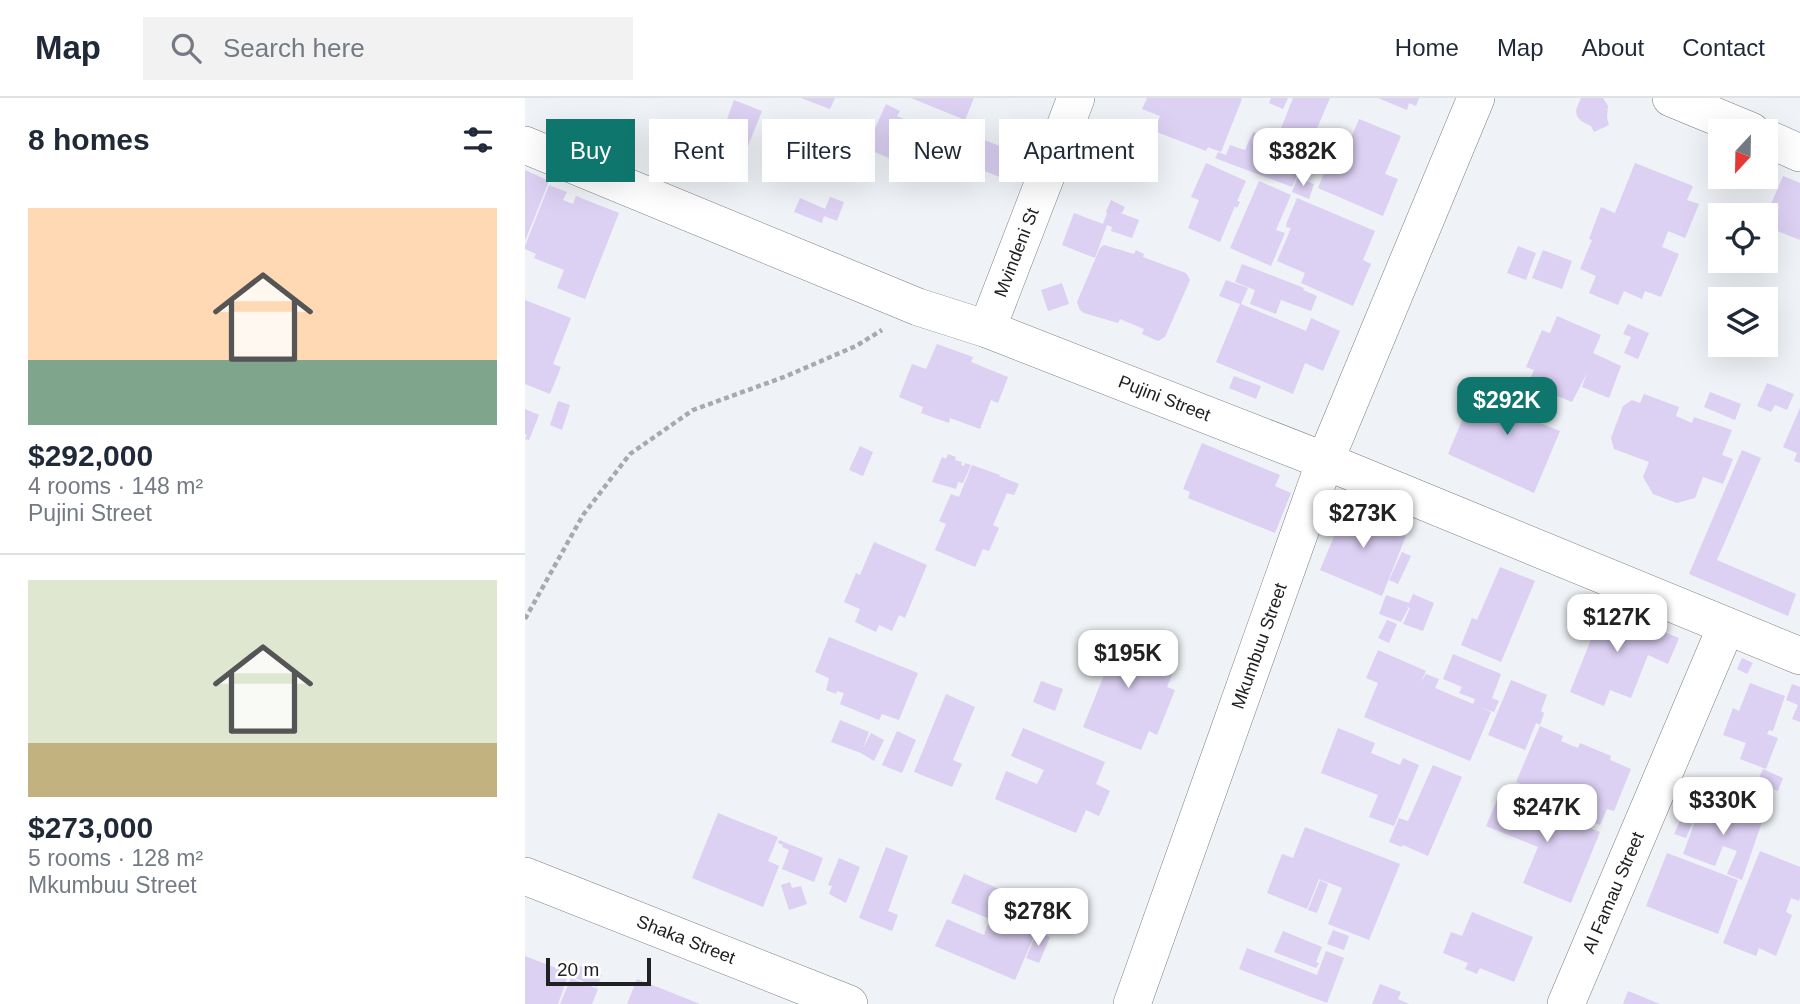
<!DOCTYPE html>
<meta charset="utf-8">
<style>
body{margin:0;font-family:Arial,sans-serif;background:#f2f2f3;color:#1f2937;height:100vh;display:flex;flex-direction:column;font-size:26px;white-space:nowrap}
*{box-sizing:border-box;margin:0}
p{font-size:23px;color:#747a83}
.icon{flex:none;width:38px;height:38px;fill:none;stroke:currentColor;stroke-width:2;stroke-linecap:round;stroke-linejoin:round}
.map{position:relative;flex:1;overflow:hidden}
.details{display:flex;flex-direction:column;background:#fff;width:525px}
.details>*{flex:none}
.top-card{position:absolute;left:21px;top:21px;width:665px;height:63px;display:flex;gap:14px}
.needle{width:46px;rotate:202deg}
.fabs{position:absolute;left:1183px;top:21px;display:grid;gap:14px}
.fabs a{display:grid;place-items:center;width:70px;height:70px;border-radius:0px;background:#fff;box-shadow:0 7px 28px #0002;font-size:35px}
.scale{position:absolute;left:21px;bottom:18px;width:105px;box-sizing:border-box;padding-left:7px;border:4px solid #202122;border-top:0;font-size:19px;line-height:24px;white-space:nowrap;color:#202122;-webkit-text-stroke:5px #fff;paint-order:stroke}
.price{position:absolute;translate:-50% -60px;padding:0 16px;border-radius:14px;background:#fff;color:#222;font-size:23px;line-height:46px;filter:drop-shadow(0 2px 4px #0008)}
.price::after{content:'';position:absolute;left:50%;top:42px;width:21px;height:16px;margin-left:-10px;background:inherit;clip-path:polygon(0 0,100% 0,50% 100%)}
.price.active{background:#0f766e;color:#fff}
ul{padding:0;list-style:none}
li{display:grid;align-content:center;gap:14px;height:371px;padding:0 28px}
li+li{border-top:2px solid #e0e1e3}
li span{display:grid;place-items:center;height:217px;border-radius:0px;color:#555}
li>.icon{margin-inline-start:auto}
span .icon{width:126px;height:126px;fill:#fffc;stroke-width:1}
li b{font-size:30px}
h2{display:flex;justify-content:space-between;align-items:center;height:84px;padding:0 28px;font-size:30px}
.pill{padding:0 24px;border-radius:0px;background:#fff;box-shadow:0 7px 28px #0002;font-size:24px;line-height:63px}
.pill.active{background:#0f766e;color:#fff}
header{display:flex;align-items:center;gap:42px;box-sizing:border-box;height:98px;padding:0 35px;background:#fff;border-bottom:2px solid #e0e1e3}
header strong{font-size:33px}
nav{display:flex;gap:38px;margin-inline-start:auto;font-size:24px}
.search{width:490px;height:63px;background:#f2f2f3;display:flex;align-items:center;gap:18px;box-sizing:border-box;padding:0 24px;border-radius:0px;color:#747a83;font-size:26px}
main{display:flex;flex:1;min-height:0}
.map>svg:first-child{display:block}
.building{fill:#dcd0f3}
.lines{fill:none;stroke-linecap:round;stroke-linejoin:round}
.street-casing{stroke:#7b7d81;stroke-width:38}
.path{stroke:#a7a9ac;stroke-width:4.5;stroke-dasharray:5 3.5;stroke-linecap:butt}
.street{stroke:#fff;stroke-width:37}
.labels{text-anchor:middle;stroke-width:5;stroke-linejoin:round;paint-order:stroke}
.street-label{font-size:18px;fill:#202122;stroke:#fff}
</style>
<header>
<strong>Map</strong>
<div class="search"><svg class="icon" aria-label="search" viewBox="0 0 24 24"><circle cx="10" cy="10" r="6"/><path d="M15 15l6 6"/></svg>Search here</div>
<nav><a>Home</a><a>Map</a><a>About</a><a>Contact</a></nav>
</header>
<main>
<section class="details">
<h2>8 homes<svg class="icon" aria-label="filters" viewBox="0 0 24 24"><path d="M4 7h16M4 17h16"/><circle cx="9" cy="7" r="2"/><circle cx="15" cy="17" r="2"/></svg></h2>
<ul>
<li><span style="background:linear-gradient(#ffd9b3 70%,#7fa58c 0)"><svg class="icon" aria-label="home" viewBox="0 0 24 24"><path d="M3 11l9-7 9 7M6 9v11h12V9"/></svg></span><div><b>$292,000</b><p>4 rooms · 148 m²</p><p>Pujini Street</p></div></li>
<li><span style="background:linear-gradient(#dfe7d0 75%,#c2b280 0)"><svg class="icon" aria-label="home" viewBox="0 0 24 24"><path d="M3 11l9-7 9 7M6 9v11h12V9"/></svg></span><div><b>$273,000</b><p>5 rooms · 128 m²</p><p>Mkumbuu Street</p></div></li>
</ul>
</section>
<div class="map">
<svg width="1275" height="906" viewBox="0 0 1275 906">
<rect width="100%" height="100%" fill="#eff2f6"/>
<path class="building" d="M276,0H310L305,11Z
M386,0H449L440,22Z
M622,0H716L717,1L696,54L683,49L681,53L629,33L635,18L617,11Z
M746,0H763L758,11L744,5Z
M768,0H805L767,89L690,60L693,54L701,57L705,47L720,52L728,34L751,43Z
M853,0H894L891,8L884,5L882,12Z
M1056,0H1078L1083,8L1082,20L1084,27L1069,34L1066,28L1056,23L1052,18L1051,12Z
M209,2L237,13L223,48L196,38Z
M361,6L375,13L372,18L398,29L381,68L341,50Z
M834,21L876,38L860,76L873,81L858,118L793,90L803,65L808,67L820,37L826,40Z
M408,22L490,54L480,81L398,49L400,42H398L401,33L404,34Z
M582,31L592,35L583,58L573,53Z
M681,65L721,83L712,103L715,104L712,110L710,108L695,144L663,130L674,102L666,99Z
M1110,65L1168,88L1162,102L1174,106L1160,140L1143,133L1137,149L1154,156L1136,199L1120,193L1117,201L1099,193L1093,207L1064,195L1071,178L1055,171L1067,142L1064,141L1076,109L1090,115Z
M0,72L24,83L0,143Z
M1258,78L1275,85V142L1245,130L1254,109L1246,106Z
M772,80L789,86L784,101L767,94Z
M734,83L766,97L751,132L760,135L746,168L705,150Z
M24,87L42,94L38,102L48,106L51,98L94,115L60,201L32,190L39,172L9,160L11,156L0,151V148Z
M305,99L319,104L312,123L299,118L297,125L269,114L275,100L300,111Z
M772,100L850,133L838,162L846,166L828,208L776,185L780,175L752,163L766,130L761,129L762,124Z
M586,102L600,109L597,115L593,114L614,122L607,140L586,133L587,129L582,127L570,160L537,147L549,115L578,126L582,115L581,114Z
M579,147L609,156L611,152L619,156L618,159L661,175L665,182L640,239L633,243L617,236L619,231L595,221L593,225L559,215L555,212L552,204L575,150Z
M993,148L1011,155L1001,182L982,175Z
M1018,152L1047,163L1037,191L1007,180Z
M717,166L779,190L778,192L792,198L786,213L756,202L751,216L725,206L730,192L710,184Z
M701,182L723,190L716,206L781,233L786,220L815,233L798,273L780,265L768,296L691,264L715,206L694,198Z
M537,185L544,206L523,213L516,192Z
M0,202L46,220L28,266L36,269L25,296L0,286Z
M1032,218L1076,237L1068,255L1096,268L1084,300L1057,289L1062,275L1047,304L1003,286L1009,272L1001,269L1017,232L1025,235Z
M1103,226L1124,235L1113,261L1099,255L1106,239L1098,236Z
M412,246L448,259L446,264L483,279L473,305L466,302L455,331L425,320L424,325L396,315L398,309L374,299L387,266L401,271Z
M709,278L736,288L731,301L704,290Z
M982,284L1024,303L1015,325L1035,333L1009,395L923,356L941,313L946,315L953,298L973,306Z
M1242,285L1269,296L1262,312L1250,307L1246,314L1232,308Z
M1185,294L1216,306L1210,322L1179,309Z
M1119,296L1154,309L1151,318L1167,325L1169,319L1207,332L1197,357L1208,361L1198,386L1178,379L1170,400L1152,405L1128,396L1118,379L1124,364L1089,351L1086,340L1098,308L1107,302L1115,305Z
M33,303L45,307L37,332L25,327Z
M1275,310V365L1269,363L1272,355L1258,349Z
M0,311L14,317L4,342L0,341L2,337L0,336Z
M677,345L755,377L750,388L766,395L750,435L663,400L665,394L658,391Z
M335,348L348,354L338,378L324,372Z
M1217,352L1236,360L1192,462L1271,496L1263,518L1164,476Z
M423,356L431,359L430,362L437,364L436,367L439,368L440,365L446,367L438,385L433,384L431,391L407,384L417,359L421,361Z
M447,367L475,377L474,378L494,386L489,397L482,395L468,427L474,430L464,453L458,451L450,469L410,452L421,426L414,423L426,396L434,399Z
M823,405L860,420L857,428L881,438L857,498L795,472Z
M349,444L402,467L380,520L374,517L367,533L354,527L351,534L330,524L335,511L319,504L331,475L335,477Z
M877,454L886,458L873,486L864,482Z
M975,469L1010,483L976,564L936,547L947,520L952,522Z
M888,496L909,505L898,533L878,526L885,510L882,509L883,511L876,524L854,516L861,497L884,505Z
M1066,504L1154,540L1143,566L1123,557L1106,600L1085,592L1079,608L1045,594L1067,539L1054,534Z
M862,522L872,526L864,545L853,540Z
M570,534L594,543L596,539L621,548L619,554L651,567L642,589L650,592L632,637L624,633L616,652L558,629L579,577L557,568Z
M304,539L393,575L374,622L357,616L354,622L315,606L319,595L312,593L311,596L301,592L304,580L290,574Z
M853,552L901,573L896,584L901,576L914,581L910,590L948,606L950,601L934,595L937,589L918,581L928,556L976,576L967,600L974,603L969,614L954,609L966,614L945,663L839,619L853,585L841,580Z
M1217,560L1228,565L1222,576L1212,571Z
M986,582L1022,597L1016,613L1019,615L1015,627L1011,625L1000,652L963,637Z
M516,583L538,591L530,613L508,604Z
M1225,585L1260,598L1248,633L1244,632L1242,636L1253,640L1241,671L1215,661L1221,645L1198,637L1208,610L1214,613Z
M1267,586L1275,589V624L1267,621L1273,607L1261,602Z
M421,596L450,609L428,662L437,666L427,689L389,674Z
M315,622L344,634L338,650L346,635L359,642L349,663L336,655L306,644Z
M1015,628L1038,638L1036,643L1053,650L1055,645L1086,658L1085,662L1106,671L1089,713L1082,711L1075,727L1019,704L1021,700L1008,695L1010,691L991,684Z
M498,630L580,664L571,686L585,693L574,718L561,712L551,735L470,701L481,673L512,686L519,672L486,658Z
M813,630L850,645L846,655L875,667L878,660L894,667L869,728L844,719L853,697L796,675Z
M372,633L391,642L377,675L357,667Z
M908,667L937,679L903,758L878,747L877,749L864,744L874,720L883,723Z
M1238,671L1258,680L1253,693L1232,684Z
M976,693L1075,734L1046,805L998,785L1013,749L961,728Z
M1178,702L1237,724L1217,782L1202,776L1212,753L1198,748L1190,768L1158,756Z
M193,715L253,739L243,763L254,768L238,809L167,780Z
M1156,721L1167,726L1161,740L1149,736Z
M780,729L875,766L844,842L803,826L817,790L794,781L782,811L742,795L757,756L768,760Z
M254,742L298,760L289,784L257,771L264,752L257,749L258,747L253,745Z
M361,749L383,758L363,813L373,817L367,833L334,820Z
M1235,753L1275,769V799L1274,803L1266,800L1261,814L1267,817L1251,858L1234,850L1231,858L1198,845Z
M1142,755L1213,782L1193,836L1121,808Z
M314,760L335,769L321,805L304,796L307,788L303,787Z
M439,776L521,811L490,882L410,848L422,821L459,837L465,821L426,805Z
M795,782L803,786L792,815L783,812Z
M265,784L267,790L276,788L282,806L264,812L256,787Z
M947,814L1008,839L989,884L955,870L952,876L940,871L943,865L918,855L926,834L937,838Z
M808,832L824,838L819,852L802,846Z
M758,833L797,849L791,864L794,865L791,870L749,854Z
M512,834L525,839L514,865L501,860Z
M722,850L792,877L801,853L819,860L802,905L714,871Z
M0,858L44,875L33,906H0Z
M50,866L77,877L72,889L45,878L46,876L44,875L47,867L49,868Z
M46,880L73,891L67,906H35Z
M112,881L175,906H102Z
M855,886L876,894L873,901L884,906H847Z
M1103,893L1135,906H1098Z"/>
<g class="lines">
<g class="street-casing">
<g id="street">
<path d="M1146,0L1226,33"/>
<path d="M1241,40L1275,55"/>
<path id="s1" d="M0,47L393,209L462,231L800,363L1275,558"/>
<path id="s2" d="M462,231L551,0"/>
<path id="s3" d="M0,778L324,906"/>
<path id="s4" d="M607,906L800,363L951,0"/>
<path id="s5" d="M1041,906L1201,529"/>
</g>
</g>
<path class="path" d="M0,521L58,417L105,356L168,312L259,279L331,248L357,232"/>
<use href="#street" class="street"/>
</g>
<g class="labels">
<g class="street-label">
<text dy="6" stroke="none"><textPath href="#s2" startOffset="82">Mvindeni St</textPath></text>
<text dy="6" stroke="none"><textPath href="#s1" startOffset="688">Pujini Street</textPath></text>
<text dy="6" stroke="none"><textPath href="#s4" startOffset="380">Mkumbuu Street</textPath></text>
<text dy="6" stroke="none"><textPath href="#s5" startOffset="121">Al Famau Street</textPath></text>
<text dy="6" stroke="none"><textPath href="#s3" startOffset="173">Shaka Street</textPath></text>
</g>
</g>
</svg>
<div class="fabs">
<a><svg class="needle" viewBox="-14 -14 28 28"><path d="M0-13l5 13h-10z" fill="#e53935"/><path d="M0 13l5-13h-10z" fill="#747a83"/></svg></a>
<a><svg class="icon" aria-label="locate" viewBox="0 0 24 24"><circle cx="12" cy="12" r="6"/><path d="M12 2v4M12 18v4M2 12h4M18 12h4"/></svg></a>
<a><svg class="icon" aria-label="layers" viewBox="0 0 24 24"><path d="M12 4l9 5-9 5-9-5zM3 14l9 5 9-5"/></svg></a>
</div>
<div class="scale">20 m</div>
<b class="price" style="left:778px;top:90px">$382K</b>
<b class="price active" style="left:982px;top:339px">$292K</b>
<b class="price" style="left:838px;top:452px">$273K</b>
<b class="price" style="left:1092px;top:556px">$127K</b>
<b class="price" style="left:603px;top:592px">$195K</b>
<b class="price" style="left:1198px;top:739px">$330K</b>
<b class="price" style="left:1022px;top:746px">$247K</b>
<b class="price" style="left:513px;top:850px">$278K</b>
<div class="top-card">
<a class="pill active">Buy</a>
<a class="pill">Rent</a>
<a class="pill">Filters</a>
<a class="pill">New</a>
<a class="pill">Apartment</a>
</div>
</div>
</main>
